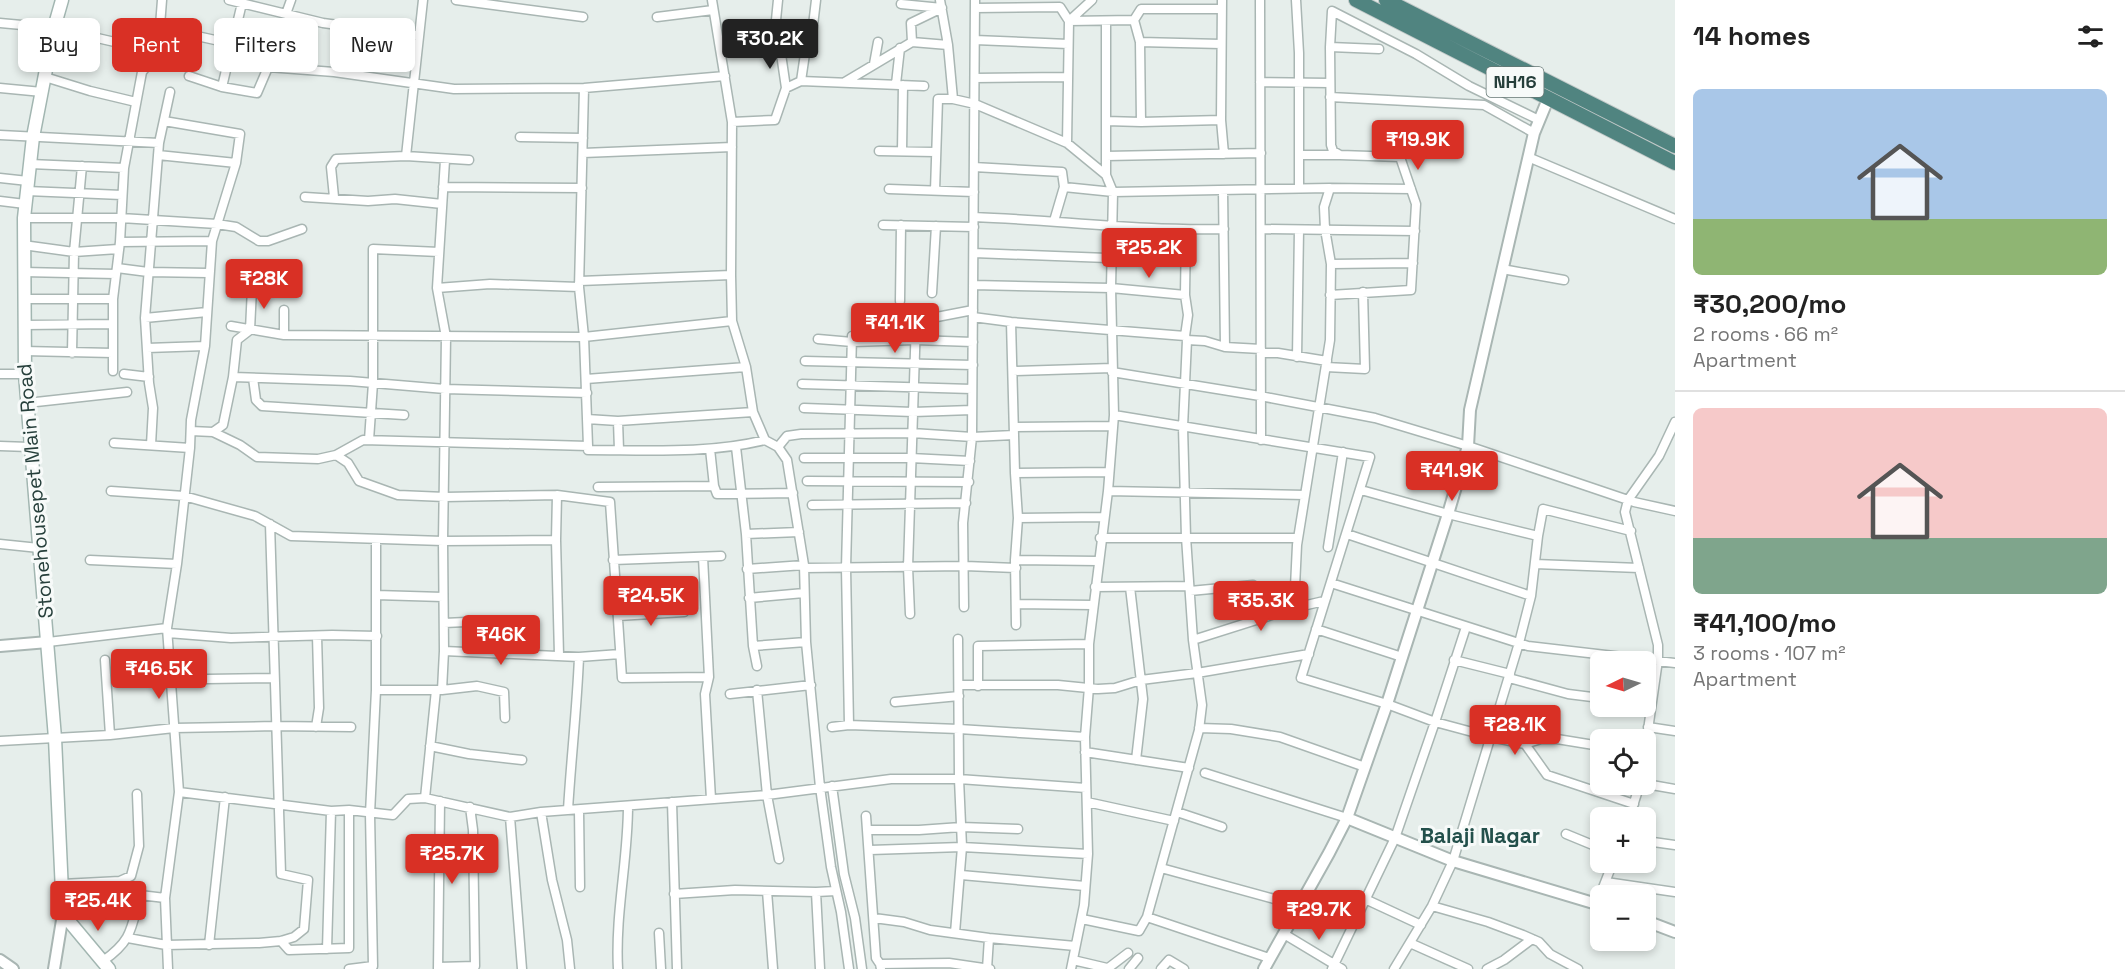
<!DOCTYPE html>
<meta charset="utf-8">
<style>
body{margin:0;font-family:"Space Grotesk",sans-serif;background:#f2f2f2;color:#222;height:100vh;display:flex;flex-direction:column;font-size:22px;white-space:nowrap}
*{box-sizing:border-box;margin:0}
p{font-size:20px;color:#767676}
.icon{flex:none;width:33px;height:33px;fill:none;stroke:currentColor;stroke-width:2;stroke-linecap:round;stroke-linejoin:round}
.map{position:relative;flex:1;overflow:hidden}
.side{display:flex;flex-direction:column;background:#fff;width:450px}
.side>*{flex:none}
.hud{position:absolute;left:18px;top:18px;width:570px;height:54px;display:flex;gap:12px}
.needle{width:39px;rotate:265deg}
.fabs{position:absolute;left:1590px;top:651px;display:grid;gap:12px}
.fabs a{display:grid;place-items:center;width:66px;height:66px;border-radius:9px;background:#fff;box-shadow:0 3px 9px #0003;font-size:30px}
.price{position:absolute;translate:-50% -51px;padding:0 14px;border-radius:6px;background:#d93025;color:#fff;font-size:20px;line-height:39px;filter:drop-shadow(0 2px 3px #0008)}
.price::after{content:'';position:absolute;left:50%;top:36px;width:18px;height:14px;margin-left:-9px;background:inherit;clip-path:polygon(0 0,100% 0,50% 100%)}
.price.on{background:#222;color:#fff}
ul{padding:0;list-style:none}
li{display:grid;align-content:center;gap:12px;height:318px;padding:0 18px}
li+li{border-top:2px solid #e0e0e0}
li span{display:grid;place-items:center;height:186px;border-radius:9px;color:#555}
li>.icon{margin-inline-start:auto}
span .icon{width:108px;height:108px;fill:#fffc;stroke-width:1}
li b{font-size:26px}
h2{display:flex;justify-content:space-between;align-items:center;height:72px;padding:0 18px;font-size:26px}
.chip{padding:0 21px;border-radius:9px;background:#fff;box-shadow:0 3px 9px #0003;font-size:21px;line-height:54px}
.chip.on{background:#d93025;color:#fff}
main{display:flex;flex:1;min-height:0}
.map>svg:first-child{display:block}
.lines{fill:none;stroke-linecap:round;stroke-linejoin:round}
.minor-casing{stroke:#a9b6b3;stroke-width:11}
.tertiary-casing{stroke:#a9b6b3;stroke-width:14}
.secondary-casing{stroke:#a2b6b1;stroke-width:15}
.trunk-casing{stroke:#c2c9c8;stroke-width:16}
.minor{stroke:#fff;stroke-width:8}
.tertiary{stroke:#fff;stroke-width:10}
.secondary{stroke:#fff;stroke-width:12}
.trunk{stroke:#508480;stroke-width:14}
.labels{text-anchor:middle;stroke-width:6;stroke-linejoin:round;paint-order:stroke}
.shield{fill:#f7faf9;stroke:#657774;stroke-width:1.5}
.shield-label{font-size:18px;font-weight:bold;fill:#263f3b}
.street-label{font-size:20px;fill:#263f3b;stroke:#f7faf9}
.neighbourhood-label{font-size:21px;font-weight:bold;fill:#23504b;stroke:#f7faf9}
</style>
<main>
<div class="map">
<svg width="1675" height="969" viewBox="0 0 1675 969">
<rect width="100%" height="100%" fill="#e6eeeb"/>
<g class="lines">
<g class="minor-casing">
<path id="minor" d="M229,0L323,23L419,36
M456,0L583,17
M712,0L732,122L731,275L732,321L746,367L753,412L765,440L778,447L787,460L804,565L806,642L820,787L831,867L841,912L849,969
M940,0L948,45L953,99
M1260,0L1261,440
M1296,0L1299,53V188
M901,4L942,8L911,23L912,42
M975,8L1060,7L1069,21L1092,0
M286,14L291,0
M657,17L713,10
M1134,20L1141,9H1222
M1106,21V156L1261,153
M0,23L54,28L158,52
M188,34L233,44
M975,40L1068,44
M1140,42L1221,44
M1330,47L1379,49
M874,64L878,42
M268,67L334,72L454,89L584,88L725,76
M189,76L222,87L257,93L272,58
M45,77L90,91L136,102
M975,78L1068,77
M801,81L806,47L812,34L816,0
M845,82L912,42L948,45
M1260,82L1330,83
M896,84L900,48
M222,87L242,3
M0,88L42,92
M584,88L579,287L584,337L588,446
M786,88L801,81L924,86
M1330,97L1484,105L1534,133
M1221,120L1222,0
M164,121L240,134L236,163L212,241L205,346L191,420L190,448L177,564L167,628L179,792L165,898L168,969
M1106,121L1141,122
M732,122L775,120L786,88L776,20L778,0
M0,135L159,143
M520,137L583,138
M1067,143L1069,21L1134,20L1140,42L1141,122L1221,120L1224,154
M879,151L935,152
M902,151L903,85
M583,153L732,147
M158,155L236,163
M1299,155H1337
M406,156L423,0
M1528,157L1675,219
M30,164L124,168
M974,167L1062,172L1064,187L1113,192L1106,175V156
M0,178L28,181
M443,187L582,188
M1330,188L1411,189
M889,189L974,192
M1223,190L1225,347
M27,191L122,195
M935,191L938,99H953L975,104L1067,143L1106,175
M305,197L368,201L395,199L442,204
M334,197L331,167L336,159L406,156L469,160
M0,201L25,204
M974,217C1057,220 1140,231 1224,229
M24,218H121L217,224L236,227L259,241H268L302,229
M1054,221L1064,187
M883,225L974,227
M1261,229L1415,231
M120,242L212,241
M23,245L74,252L118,249
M974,253L1186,261
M1331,264L1413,263
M117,268L148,272L208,273
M1502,269L1564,280
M23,272L116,274
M580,281L731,275
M973,285L1111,288L1185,295
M437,288L490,284L579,287
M932,293L936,226
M1330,295L1411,290L1416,204L1400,157L1340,155L1333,151L1331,145L1330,47L1332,11L1416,54L1469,86L1539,120
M24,299H113
M900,301L901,225
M973,317L1011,322L1185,336
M145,318L207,312
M1011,322L1015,473L1018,518L1015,560L1016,625
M24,325L112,324
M231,326L284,335L584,337L732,321
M284,335V310
M818,339L852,342L915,340L973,342
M1187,340L1205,341L1225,347L1261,349
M147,348L205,346
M24,351L113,353
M72,353L74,252L82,166
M1261,353H1278L1327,361
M1297,357L1299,230
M805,361L973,365
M1326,367L1365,369L1363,292
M113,371V299L120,242L124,168L142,72L158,52L162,0
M1013,371L1112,368
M1112,372L1260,396L1375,418L1468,446L1634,502L1675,511
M0,374H25
M124,374L149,377
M233,377L237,340L250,330L252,288
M253,378L256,400L262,406L404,415
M586,379L746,367
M802,384L972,389
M27,403L127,392
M804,408L913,412L972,410
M1114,415L1370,457L1301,678L1387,704L1435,722L1491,737L1525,744L1541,739H1557L1600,746
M587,419L618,421L753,412
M618,421L619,450
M1014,427L1112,426
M191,431L213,432L240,445L257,457L318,459L336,455L363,440L588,446V450C647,450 708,454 765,440
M213,432L223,425L233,377L350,381L445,389L587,393
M369,440L373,383V249L439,252
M114,443L190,448
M151,445L153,408L149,383L145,318L159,143L170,92
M0,446L29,447
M736,447L746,534L753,646L757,666
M778,447L787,436L801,434L912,433L972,437L1014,435
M710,449L714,486L717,494L793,493
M336,455L348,463L359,481L398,495L445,497L557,495L610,502L622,678L709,677
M804,458H911L970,461
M1015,473L1108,472
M807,481L969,482
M598,487L714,486
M1361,490L1448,514L1538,536
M111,491L184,496L255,516L291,536L443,541L556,540
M1108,491L1305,495
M557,495L556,540L559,655
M812,505L966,503
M1018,518L1103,517
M746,534L799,532
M1347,534L1531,596
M1100,538H1298
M0,544L39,548
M1328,547L1343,452
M703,557L709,677L705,694L711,799
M90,560L177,564
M613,560L721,556
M1015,560L1098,561
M1535,564L1639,568
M804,568L965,566L1016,568
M747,569L804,565
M1331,583L1528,646L1675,663
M1095,587L1189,586
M1130,587L1143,699L1136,760
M1190,591L1253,585
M376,595L443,597
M749,598L804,593
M1016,604L1092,605
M964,607L963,523L972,437L975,0
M910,614L908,567L916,321L973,310
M618,616L684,612
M444,623L488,621
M1316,629L1402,657
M168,633L231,638L332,635L377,636
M1193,640L1294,608L1324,601
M48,642L167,628
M753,646L806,642
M444,651L579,657L620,654
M105,660L110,735
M1454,660L1510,674
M1509,678L1568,694L1600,698
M207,679L274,678
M959,685H1058L1098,689L1115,688L1141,680L1197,673L1309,654
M978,686V646L1089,644
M376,690H442L477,686L504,692L505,718
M442,690L444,651L443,541L446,337L437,288L445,160
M757,690L767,795L779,859
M730,694L811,685
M895,702L959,696
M849,725L846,568L852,336
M316,727L319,708L317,636
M832,727L849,725L959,729L1085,737
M1648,727L1675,731
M1199,728L1231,729L1280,737L1365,767
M0,741L110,735L174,728L275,726L351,727
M1525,744L1547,775L1634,804
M1646,744L1658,660V645L1625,512L1628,500L1659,456L1675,422
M430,746L469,754L522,760
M1085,752L1189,768
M1205,773L1347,818
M1646,784L1675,789
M832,786L844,874L855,918L862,969
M179,792L331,811L349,810L393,815L408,799L425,798L510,817L541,812L767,795L891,779H959L1086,788
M425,798L436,690
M672,802L677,969
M1087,802L1174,821
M568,810C571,759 577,708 579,657
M579,810L580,887
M541,812L552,880L567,940L570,969
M1177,812L1222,827
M866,816L876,958L880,964L881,969
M510,817L522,969
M1629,818L1640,784
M868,830H919L961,827L1018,829
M1566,834L1600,848
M1646,841L1675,845
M870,850L962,847L1088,854
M1161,868L1300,906
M961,875L1085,886
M1606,882L1675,892
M62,884L120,881L131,876L139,846L137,794
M767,891L773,969
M816,892L820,969
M674,894L735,890L816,892L836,891
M1365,899L1421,925
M1597,903L1613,862
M1432,906L1488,922L1523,935L1539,942L1550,954L1578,969
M1147,917L1269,958
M874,918L904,922L930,930L989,938L1075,946
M1082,919L1139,931L1147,917L1199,730L1202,705L1193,640L1186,537L1183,427L1187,340L1185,336L1188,315L1185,295L1186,230
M659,933L661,969
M955,933L962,847L959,779L958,639
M1284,934L1342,969
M128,938L166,945L259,943L281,941L294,937L304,929L308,880L281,874L270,524
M281,941L289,950L349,948V810
M1410,943L1468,969
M209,945L225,797
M327,949L331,811
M1073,960L1107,968
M103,961C133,940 131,928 140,895L165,898
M880,964L949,963L990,969
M438,967L475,966L473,830L470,807
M349,969L373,966L370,814L376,690V539
M438,969L440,801
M618,969C615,914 628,860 628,806
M987,969L989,938
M1071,969L1084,905L1088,854L1085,737L1089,687V644L1108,491L1114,415L1111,288L1113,192L1330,188L1324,207L1325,229L1331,264L1330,340L1297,545L1294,608
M1107,969L1128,953
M1129,969L1138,958
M1161,969L1169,960L1184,969
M1332,969L1395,838L1435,722L1466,627
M1394,969L1432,906L1453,861L1519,643L1531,596L1538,536L1543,509L1631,531
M1487,969L1504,960L1532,939"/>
</g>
<g class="tertiary-casing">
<path id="tertiary" d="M0,646L48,642
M1347,818L1453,861L1600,905
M1646,921L1675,932
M0,960L13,969
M54,969L63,914
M1264,969L1329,853L1347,818L1387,704L1448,514L1468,446L1470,410L1534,133L1548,99"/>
</g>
<g class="secondary-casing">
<path id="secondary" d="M62,0L54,28L33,137L24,218L25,374L55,738L63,914L109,969"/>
</g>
<g class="trunk-casing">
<path id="trunk" d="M1356,0L1675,163
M1386,0L1675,146"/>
</g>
<use href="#minor" class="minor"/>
<use href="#tertiary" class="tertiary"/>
<use href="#secondary" class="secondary"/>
<use href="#trunk" class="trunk"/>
</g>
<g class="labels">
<rect class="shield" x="1486.5" y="67" width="57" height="30" rx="4.5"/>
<g class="shield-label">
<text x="1515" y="88">NH16</text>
</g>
<g class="street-label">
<text transform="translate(35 491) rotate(-95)" y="7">Stonehousepet Main Road</text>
</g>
<g class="neighbourhood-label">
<text x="1480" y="843">Balaji Nagar</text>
</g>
</g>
</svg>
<div class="fabs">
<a><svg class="needle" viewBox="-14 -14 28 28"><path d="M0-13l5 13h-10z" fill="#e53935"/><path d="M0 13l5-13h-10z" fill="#767676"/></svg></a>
<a><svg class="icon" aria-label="locate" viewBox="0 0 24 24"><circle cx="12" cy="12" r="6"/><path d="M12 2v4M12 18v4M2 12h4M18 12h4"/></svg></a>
<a>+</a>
<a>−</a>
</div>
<b class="price on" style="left:770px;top:70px">₹30.2K</b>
<b class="price" style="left:1418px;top:171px">₹19.9K</b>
<b class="price" style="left:1149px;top:279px">₹25.2K</b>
<b class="price" style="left:264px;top:310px">₹28K</b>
<b class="price" style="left:895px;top:354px">₹41.1K</b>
<b class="price" style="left:1452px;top:502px">₹41.9K</b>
<b class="price" style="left:651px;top:627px">₹24.5K</b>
<b class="price" style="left:1261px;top:632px">₹35.3K</b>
<b class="price" style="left:501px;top:666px">₹46K</b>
<b class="price" style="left:159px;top:700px">₹46.5K</b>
<b class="price" style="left:1515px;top:756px">₹28.1K</b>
<b class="price" style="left:452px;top:885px">₹25.7K</b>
<b class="price" style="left:98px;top:932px">₹25.4K</b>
<b class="price" style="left:1319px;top:941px">₹29.7K</b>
<div class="hud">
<a class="chip">Buy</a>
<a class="chip on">Rent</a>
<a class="chip">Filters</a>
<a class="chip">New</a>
</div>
</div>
<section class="side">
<h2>14 homes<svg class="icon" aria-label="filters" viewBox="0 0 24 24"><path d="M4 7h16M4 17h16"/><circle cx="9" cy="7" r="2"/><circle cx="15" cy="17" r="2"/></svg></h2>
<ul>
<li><span style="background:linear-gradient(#a9c7e8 70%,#8fb573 0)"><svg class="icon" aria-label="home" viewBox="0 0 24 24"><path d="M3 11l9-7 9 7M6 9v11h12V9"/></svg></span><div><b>₹30,200/mo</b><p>2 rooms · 66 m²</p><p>Apartment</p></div></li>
<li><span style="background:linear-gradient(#f6c9c9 70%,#7fa58c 0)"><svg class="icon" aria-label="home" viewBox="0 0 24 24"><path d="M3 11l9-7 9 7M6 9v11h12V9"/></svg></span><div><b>₹41,100/mo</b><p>3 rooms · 107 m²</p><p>Apartment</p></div></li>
</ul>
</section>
</main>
